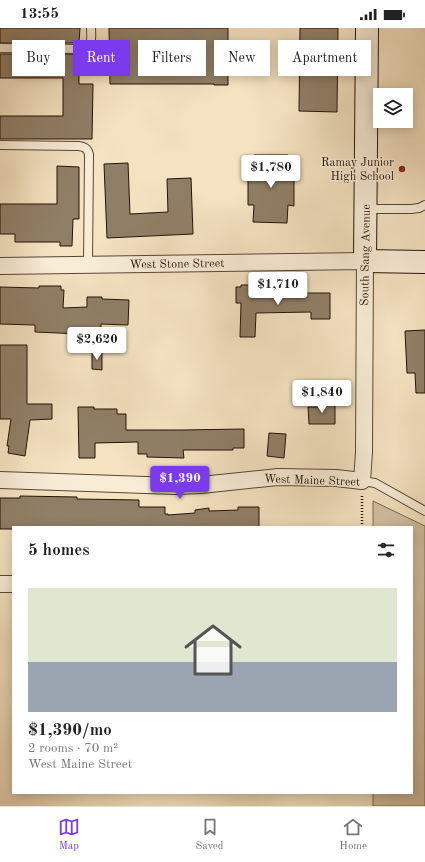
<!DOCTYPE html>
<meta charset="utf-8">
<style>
body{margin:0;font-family:"Old Standard TT",serif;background:#f2f2f2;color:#222;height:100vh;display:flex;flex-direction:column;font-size:15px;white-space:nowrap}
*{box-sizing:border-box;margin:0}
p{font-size:13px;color:#767676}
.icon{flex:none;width:22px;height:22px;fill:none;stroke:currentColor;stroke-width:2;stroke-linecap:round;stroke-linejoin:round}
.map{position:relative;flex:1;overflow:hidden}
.sheet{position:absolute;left:12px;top:498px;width:401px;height:268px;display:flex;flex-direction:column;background:#fff;border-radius:0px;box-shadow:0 2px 10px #0003}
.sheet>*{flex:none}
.guide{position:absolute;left:12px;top:12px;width:401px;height:36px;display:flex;gap:8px}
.buttons{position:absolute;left:373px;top:60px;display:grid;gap:8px}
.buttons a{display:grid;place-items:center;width:40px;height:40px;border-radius:0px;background:#fff;box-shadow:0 2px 10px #0003;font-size:20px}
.price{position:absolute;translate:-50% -34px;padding:0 9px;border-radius:4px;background:#fff;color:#222;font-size:13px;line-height:26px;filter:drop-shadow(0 1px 2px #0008)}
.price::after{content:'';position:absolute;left:50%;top:24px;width:12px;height:9px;margin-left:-6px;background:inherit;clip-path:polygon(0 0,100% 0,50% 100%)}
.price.active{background:#7c3aed;color:#fff}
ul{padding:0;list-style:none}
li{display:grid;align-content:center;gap:8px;height:212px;padding:0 16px}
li+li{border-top:1px solid #e0e0e0}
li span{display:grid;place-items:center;height:124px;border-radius:0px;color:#555}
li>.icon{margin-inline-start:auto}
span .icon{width:72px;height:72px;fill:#fffc;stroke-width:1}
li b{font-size:17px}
h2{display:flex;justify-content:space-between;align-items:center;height:48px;padding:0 16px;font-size:17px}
.tag{padding:0 14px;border-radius:0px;background:#fff;box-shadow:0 2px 10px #0003;font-size:14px;line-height:36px}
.tag.active{background:#7c3aed;color:#fff}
.status{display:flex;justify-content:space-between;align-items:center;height:28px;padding:0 20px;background:#fff;direction:ltr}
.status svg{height:11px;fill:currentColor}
.tab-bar{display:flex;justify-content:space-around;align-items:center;height:56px;border-top:1px solid #e0e0e0;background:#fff;font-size:11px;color:#767676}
.tab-bar a{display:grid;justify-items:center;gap:2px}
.tab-bar .active{color:#7c3aed}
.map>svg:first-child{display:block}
.green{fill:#d1bfa1;stroke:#7a6954}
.building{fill:#907f67;stroke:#241306}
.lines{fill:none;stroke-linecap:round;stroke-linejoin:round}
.lane-casing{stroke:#584735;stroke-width:10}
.street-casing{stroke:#584735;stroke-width:18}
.secondary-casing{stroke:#241306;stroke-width:24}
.path{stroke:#241306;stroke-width:2.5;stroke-dasharray:1 2;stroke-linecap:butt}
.lane{stroke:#f8ecd7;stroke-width:8}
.street{stroke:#f8ecd7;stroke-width:16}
.secondary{stroke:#f8ecd7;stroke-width:22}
.poi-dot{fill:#8f2418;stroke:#f8ecd7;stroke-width:1.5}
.labels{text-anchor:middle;stroke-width:3;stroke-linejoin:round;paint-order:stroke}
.poi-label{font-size:12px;fill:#241306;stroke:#f8ecd7;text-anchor:end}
.street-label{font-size:12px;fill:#241306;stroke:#f8ecd7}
</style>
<div class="status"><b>13:55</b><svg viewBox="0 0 49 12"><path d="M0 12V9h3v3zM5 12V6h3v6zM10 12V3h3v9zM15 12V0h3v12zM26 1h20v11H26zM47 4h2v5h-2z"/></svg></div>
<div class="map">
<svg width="425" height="778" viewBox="0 0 425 778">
<rect width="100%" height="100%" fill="#f4e2c1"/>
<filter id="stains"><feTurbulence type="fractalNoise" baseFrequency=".005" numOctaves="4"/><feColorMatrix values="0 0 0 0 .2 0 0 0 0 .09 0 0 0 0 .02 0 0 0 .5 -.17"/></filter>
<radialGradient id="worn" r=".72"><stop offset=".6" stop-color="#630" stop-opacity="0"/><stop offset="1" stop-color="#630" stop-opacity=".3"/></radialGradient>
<path class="green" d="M373,473L425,498V778H373V765H412V499H373Z"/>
<path class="building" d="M0,0H80L79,15H0Z
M109,0H228V57H214V56H110Z
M300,0H338L337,84L299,83Z
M0,26H79V56H93L92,111H0V88H63V50H0Z
M254,127H288V144L294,145V178L288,177L287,195L253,194L254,177H248V144H254Z
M128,135L130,186L168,184L167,151L191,150L193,206L107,210L104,136Z
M57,138L79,139V191H73L72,218H60V214H15V206H0V176H57Z
M241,257H257V264H296V265H330V291H311V284L256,285L255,309H240L241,275H236V259H241Z
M39,258H61V262H64L63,280L87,279V269H102V271L129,272L128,297L101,296V312L81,311V306L35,304V297L0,296V259L39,260Z
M425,302V365H416L415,345H407L405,303Z
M0,317H27V376H52V391L30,392L25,428L8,425L9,418H7L11,391H0Z
M92,324H102V342L92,341Z
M318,376H335V396H309L308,379H318Z
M78,379H94V381H117V386H126V402H182L244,401V420H233V422H183L184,430L147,429V426H138V414L95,415V430H79Z
M269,405L286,406L284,430L267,428Z
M20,468L77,469V471L139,472V479H165V486H168V487L195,485V482L209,480V483L238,482V479H259V499H13V501H0V470H20Z"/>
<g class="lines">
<g class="lane-casing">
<path id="lane" d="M0,20L81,21C94,18 91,10 91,0
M0,117L79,118C85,119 87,120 89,126L88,237
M367,181H411L419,180L425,177
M362,453L375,455L425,483"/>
</g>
<g class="street-casing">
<g id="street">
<path id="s1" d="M0,238L365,233L364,424L362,453L336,450L278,449L201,457L175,458L0,452"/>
<path d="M0,556H13"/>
</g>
</g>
<g class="secondary-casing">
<path id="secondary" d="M367,0L365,233L425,234"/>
</g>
<path class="path" d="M362,499V466"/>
<use href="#lane" class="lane"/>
<use href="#street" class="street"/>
<use href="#secondary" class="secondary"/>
</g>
<circle class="poi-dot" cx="402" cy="141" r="4"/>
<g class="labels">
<g class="poi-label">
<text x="394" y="138">Ramay Junior<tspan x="394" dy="14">High School</tspan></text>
</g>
<g class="street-label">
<text transform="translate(365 227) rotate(-89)" y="4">South Sang Avenue</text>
<text dy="4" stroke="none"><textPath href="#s1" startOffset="177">West Stone Street</textPath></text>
<text transform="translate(312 452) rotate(2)" y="4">West Maine Street</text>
</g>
</g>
<rect width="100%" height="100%" filter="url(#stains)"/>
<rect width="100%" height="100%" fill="url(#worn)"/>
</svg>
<div class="buttons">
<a><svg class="icon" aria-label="layers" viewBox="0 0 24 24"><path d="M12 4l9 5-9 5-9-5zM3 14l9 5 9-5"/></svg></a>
</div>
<b class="price" style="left:271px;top:161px">$1,780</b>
<b class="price" style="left:278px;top:278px">$1,710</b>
<b class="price" style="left:97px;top:333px">$2,620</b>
<b class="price" style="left:322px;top:386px">$1,840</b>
<b class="price active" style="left:180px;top:472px">$1,390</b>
<div class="guide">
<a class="tag">Buy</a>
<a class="tag active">Rent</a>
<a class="tag">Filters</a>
<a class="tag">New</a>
<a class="tag">Apartment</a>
</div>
<section class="sheet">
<h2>5 homes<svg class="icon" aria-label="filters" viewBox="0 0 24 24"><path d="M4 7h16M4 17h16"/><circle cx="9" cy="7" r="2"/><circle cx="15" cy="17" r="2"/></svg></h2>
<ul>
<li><span style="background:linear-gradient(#dfe7d0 60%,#9aa5b1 0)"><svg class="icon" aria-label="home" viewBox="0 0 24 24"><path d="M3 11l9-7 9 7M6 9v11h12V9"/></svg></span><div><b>$1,390/mo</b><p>2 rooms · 70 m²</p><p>West Maine Street</p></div></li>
</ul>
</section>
</div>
<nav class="tab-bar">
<a class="active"><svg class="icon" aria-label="map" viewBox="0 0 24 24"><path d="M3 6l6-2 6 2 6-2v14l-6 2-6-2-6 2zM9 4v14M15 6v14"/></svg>Map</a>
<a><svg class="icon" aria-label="saved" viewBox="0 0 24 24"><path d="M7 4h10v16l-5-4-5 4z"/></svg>Saved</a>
<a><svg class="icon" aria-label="home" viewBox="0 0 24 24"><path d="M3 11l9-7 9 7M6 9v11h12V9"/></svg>Home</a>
</nav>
